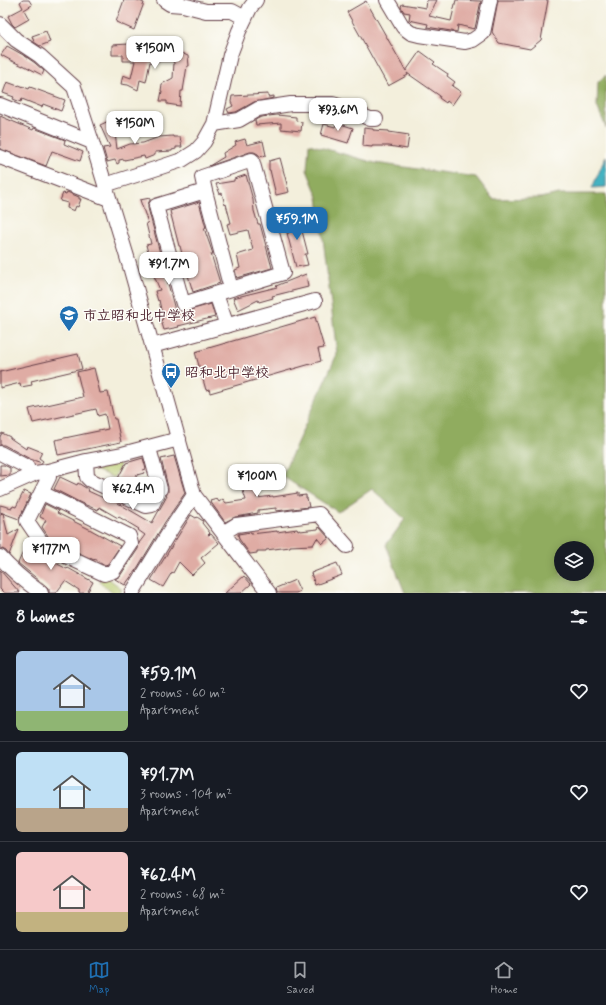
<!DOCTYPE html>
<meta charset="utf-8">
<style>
body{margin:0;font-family:Mynerve,"Klee One",sans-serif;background:#242831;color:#f1f3f6;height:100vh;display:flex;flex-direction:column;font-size:15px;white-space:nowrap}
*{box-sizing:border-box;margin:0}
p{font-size:13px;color:#9ea1a6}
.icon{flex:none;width:22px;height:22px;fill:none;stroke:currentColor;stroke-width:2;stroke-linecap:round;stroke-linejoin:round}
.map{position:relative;height:593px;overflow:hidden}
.panel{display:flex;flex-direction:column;background:#171b24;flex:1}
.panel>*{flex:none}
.buttons{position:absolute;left:554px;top:541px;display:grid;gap:8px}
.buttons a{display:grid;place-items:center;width:40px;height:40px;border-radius:50%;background:#171b24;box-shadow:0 2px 10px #0003;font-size:20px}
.price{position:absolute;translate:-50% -34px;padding:0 9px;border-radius:8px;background:#fff;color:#222;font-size:13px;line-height:26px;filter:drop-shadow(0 1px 2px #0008)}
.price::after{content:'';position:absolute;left:50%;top:24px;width:12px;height:9px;margin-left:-6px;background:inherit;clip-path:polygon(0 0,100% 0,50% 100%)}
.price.selected{background:#1f6fb2;color:#fff}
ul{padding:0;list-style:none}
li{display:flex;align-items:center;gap:12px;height:100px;padding:0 16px}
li+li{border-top:1px solid #363941}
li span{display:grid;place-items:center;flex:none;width:112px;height:80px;border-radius:6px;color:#555}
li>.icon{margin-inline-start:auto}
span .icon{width:48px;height:48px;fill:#fffc;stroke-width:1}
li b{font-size:17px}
h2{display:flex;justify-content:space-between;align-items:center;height:48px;padding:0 16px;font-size:17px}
.menu{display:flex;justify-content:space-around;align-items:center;height:56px;border-top:1px solid #363941;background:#171b24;font-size:11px;color:#9ea1a6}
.menu a{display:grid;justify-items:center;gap:2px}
.menu .selected{color:#1f6fb2}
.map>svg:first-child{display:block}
.green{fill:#b6c86b;stroke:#80744b}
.forest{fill:#90ac5f;stroke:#6d6645;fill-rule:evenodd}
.water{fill:#45b2c1;stroke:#486876}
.building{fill:#dfaca4}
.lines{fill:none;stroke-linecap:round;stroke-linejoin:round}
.minor-casing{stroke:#633e46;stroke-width:16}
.minor{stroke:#fff;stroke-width:14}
.labels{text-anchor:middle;stroke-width:3;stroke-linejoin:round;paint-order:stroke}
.poi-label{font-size:14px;font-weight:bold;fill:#4a1f2b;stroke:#fdfcf7;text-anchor:start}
</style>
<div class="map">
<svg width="606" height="593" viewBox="0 0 606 593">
<rect width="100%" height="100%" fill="#fdfcf7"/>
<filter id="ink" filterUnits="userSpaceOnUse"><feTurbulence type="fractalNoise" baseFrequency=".025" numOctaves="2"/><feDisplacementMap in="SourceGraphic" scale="8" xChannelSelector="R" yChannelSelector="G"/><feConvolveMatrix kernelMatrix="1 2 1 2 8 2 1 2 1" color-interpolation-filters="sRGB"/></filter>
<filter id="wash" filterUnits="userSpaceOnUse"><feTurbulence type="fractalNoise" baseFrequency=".012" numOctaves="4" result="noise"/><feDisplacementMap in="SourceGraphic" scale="16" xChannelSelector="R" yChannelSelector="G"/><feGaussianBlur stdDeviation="0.9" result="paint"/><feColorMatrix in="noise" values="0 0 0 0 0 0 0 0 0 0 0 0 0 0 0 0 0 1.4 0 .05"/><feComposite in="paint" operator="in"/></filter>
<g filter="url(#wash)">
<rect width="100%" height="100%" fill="#f3efdc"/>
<path class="green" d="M118,457L120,466L114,478L91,468V462Z
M104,575L121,588V593H114L99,582Z"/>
<path class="forest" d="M606,75V128L597,106L598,82Z
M309,144L375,163L476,177L493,199L540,198L559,194H606V593H405L386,545L405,519L372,489L338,512L282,476L337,354L318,197L307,170ZM561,548H587V574H561Z"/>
<path class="water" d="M606,156V187L592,188Z"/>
<g id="blocks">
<path class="building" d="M23,0H29L32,5L24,10L29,19L15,27L12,24L8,16L23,8L20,2Z
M124,0H137L144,3L134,30L116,22Z
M427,0H437L429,16L451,21L456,0L481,1L475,28L474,29L458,25L457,32L427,27L428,24L409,20L410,13L404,12L401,7L402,4L426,8Z
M498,0H548L541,40L530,49L499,43L492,32Z
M366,1L406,71L420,51L435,62L433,64L448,74L447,76L455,82L452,86L461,92L452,105L447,101L446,103L439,98L440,96L407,73L408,75L388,86L347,12Z
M46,31L50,42L40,46L34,42L32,36Z
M129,44V47L160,52V49L179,52L188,56L189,66H187L183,91H181L180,106L167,104V101H160L162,91H161L162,84L173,78L174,63L173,61H156V63L150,62L146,82L140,80L138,90L128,85L121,84L123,75L131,78L135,61H123V55H112V45Z
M7,46L25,56L35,63L44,71L42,75L23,65V66L12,61L1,55Z
M7,82L18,86L19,85L29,89L30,87L65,100L61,111L43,104L42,107L22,99L21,102L13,99L14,97L3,93Z
M268,94V97L274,96V98L254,102L236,112L229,113L227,109L233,106L231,102L232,96Z
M277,115L296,117V121L302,122L301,131L281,129V123L256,125L255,120L261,117Z
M0,116L33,130L34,128L65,140L64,144L83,152L80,161L52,151L46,166L0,149Z
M115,118L121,131L115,133L117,149L130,144L143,143L159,137L173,136V137H180L182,147H176V149L172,150V151L155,152V155L145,159L144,156L124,160V159L119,160V163L117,164L115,160L107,162L103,148L110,147L100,125Z
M337,123L353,128L348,143L321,135L324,124L335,127Z
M364,128L373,129V130L389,131V132L409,135L407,149L389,146H372V147L363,146Z
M245,139L247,145L263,141L266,155L260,157L258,154L254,152H250L209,166L224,157L223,153L236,145L235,142Z
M280,158L289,192L276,195L270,170H269V161Z
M246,175L253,200L254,211L258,224H260L272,268L237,278L235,270L240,268L237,255L253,250L248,230L230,234L227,224L231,223L226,204L225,205L222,193L220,194L216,184L234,181V179Z
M67,192L79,197V199H81L78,207L76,206L74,211L67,208L68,203L60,201L63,193L66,194Z
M150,198V200L148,204V208L176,314L211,304L215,317L178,326L179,327L164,330L161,320L163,319L159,300L158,301L155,291L160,290L149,264L151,263L146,245L151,244L146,223H148L140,200Z
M199,202L206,228H204L213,254H211L220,283L193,292L184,262L180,246H179L170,211Z
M301,217L304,226L301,227L308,254H305L308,265L296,267L287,233H289L285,221Z
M306,274L308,287L272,296L273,298L259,302L258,300L238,310L233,298L277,287L276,286Z
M315,317L324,348L318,349L321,361L210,393L209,389L206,390L195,352Z
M78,354L82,369L31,381L32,385L21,387L20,383L0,388V372Z
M94,368L100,393L108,392L114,419H116L121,442L58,455L55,440L108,429L105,414L98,416L96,409L33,423L29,409L83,397L77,372Z
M2,433L10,437V438L26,449L27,446L42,452L39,458L43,461L42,463L30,459L4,445H0V437Z
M174,456L185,493L165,522L138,567L125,585L115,579L120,576L138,549L139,543L145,535L138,530L139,529L119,517L118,518L99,507L98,510L81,503L54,489L60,477L77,485L78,483L89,490L88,491L110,501L111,499L152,523L167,496H166L168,492V487L161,459Z
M143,458L146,469L143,470L144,473L137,475L129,489L116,482L126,463Z
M0,465H4L10,468V475L0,476Z
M266,466L270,479L256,484L257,498L273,496V497L298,493V496L306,495V498H307L309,507L276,511V508L258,510V513L235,517L225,522L210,501L217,499L219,502L223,499L226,503L246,500L238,476Z
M24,491L31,494L19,519L0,512V505L12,508L13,506L16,507Z
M45,504L59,511L57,513L91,530L120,546L108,564L105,565L95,559L94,560L50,539L42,527L46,520L40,517Z
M3,513L8,535L19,529L9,555L6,551L0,548V514Z
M191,515L196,518L197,517L203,521L202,523L210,533L208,535L211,534L219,543L201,558L205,563L192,575L179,562L173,573L172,572L163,587L151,580Z
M319,527L329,538L322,544L317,538L313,545L290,546V547L266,550V551H257V553L250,554L239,539L238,534L251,532V534L277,531V532L297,529L298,531L300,530V531L318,529Z
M29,539L37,551L45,556L44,557L67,569L68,568L93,582L87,593H79V590L65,581L56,593H49V589L46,586L18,563Z
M337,563L342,575L315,585L311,573Z
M0,570L20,593H4L0,589Z
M244,576L251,584L241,593H225Z
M295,580L300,591L296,593H277L276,588Z"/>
</g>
</g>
<g filter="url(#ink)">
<use href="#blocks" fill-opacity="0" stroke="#633e46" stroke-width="1"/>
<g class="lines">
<g class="minor-casing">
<path id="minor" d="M164,0L170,4L183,5L206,11H232L245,18
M387,0L403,27L411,33L419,35L465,42L473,40L483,33L490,0
M0,24L16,40L40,56L74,87L92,142
M0,105L92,142L131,270L194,495L269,593
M214,124L239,120L258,109L291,104H333L348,109L370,119H376
M0,157L109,199
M252,160L283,273L183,304L156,206L205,191L202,177Z
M105,185L161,167L182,160L196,151L204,142L214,124L230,55L239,31L250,8L256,0
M205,191L231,289
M216,294L227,326
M152,346L315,301
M0,453L27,467L30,475
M86,461L87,477L90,480L146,506L152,505L160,489L149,448
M0,489L36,473L48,471L86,461L122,454L179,439
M42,493L129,536L131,544L113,571L104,574L44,546L27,521L49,477L48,471
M223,533L236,525L319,514L347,546
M0,557C12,571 26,582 41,593
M132,593L175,523L194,495"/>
</g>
<use href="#minor" class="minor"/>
</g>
</g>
<defs>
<g id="school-pin" transform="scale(1)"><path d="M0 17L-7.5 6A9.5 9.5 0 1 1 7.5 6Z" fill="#1f6fb2" stroke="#fdfcf7"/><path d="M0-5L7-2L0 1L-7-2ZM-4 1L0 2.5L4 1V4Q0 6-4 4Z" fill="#fff"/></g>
<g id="bus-pin" transform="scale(1)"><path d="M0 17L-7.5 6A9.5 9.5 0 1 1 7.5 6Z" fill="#1f6fb2" stroke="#fdfcf7"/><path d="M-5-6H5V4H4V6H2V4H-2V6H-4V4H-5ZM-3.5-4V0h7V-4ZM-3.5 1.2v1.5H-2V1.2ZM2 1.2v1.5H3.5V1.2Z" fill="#fff"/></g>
</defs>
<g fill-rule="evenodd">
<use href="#school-pin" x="69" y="315"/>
<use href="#bus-pin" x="171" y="372"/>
</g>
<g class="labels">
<g class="poi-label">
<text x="83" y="320">市立昭和北中学校</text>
<text x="185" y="377">昭和北中学校</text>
</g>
</g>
</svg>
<div class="buttons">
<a><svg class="icon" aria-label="layers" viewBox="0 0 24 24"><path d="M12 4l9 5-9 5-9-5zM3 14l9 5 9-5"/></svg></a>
</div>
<b class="price" style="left:155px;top:70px">¥150M</b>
<b class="price" style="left:338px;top:132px">¥93.6M</b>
<b class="price" style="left:135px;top:145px">¥150M</b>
<b class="price selected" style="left:297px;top:241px">¥59.1M</b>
<b class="price" style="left:169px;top:286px">¥91.7M</b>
<b class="price" style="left:257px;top:498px">¥100M</b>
<b class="price" style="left:133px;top:511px">¥62.4M</b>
<b class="price" style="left:51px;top:571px">¥177M</b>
</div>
<section class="panel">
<h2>8 homes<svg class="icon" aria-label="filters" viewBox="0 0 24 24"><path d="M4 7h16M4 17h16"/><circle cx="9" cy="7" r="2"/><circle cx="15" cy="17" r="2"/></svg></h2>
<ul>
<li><span style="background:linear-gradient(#a9c7e8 75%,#8fb573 0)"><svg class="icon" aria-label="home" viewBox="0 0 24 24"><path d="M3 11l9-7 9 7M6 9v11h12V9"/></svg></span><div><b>¥59.1M</b><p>2 rooms · 60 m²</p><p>Apartment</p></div><svg class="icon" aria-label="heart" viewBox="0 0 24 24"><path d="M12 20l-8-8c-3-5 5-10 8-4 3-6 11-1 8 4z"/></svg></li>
<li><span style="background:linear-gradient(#bfe0f5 70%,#b9a48a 0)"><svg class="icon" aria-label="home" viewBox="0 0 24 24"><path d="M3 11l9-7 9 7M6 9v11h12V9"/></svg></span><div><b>¥91.7M</b><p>3 rooms · 104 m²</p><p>Apartment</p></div><svg class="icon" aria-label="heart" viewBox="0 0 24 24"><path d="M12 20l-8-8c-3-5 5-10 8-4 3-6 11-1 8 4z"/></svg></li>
<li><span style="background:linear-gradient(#f6c9c9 75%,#c2b280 0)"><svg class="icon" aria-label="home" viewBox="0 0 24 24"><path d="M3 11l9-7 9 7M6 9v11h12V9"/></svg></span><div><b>¥62.4M</b><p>2 rooms · 68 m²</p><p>Apartment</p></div><svg class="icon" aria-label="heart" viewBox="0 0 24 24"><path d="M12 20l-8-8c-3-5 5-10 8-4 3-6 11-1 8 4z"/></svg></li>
</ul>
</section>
<nav class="menu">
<a class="selected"><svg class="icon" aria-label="map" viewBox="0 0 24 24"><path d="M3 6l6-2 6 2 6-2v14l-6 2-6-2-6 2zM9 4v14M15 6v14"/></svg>Map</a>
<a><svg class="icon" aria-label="saved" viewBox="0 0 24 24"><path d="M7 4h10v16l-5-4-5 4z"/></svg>Saved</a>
<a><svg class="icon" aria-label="home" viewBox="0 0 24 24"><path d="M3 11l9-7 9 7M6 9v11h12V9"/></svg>Home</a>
</nav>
